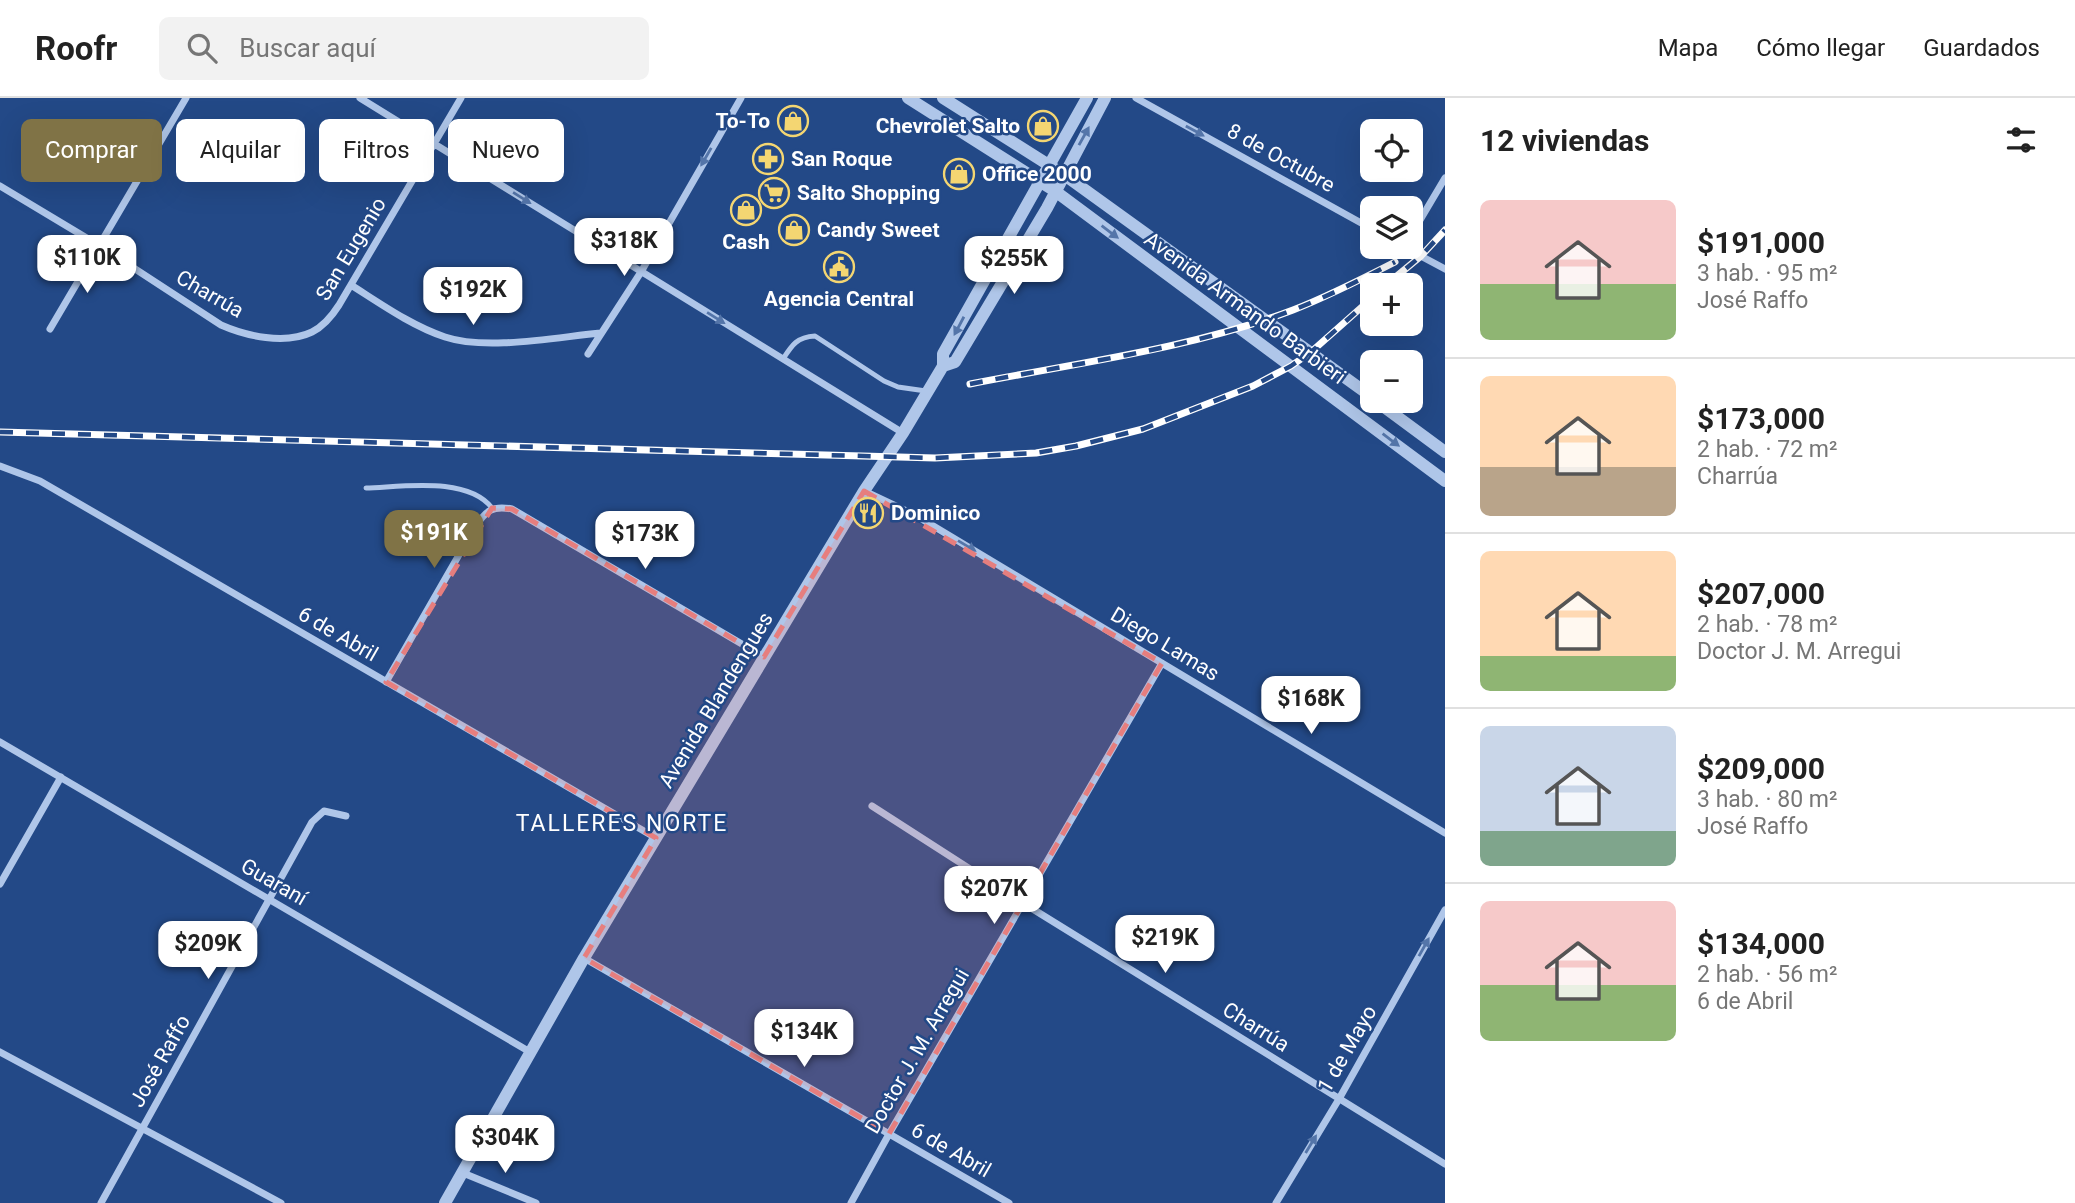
<!DOCTYPE html>
<html lang="es">
<meta charset="utf-8">
<style>
body{margin:0;font-family:Roboto,sans-serif;background:#f2f2f2;color:#222;height:100vh;display:flex;flex-direction:column;font-size:26px;white-space:nowrap}
*{box-sizing:border-box;margin:0}
p{font-size:23px;color:#767676}
.icon{flex:none;width:38px;height:38px;fill:none;stroke:currentColor;stroke-width:2;stroke-linecap:round;stroke-linejoin:round}
.map{position:relative;flex:1;overflow:hidden}
.drawer{display:flex;flex-direction:column;background:#fff;width:630px}
.drawer>*{flex:none}
.guide{position:absolute;left:21px;top:21px;width:665px;height:63px;display:flex;gap:14px}
.controls{position:absolute;left:1360px;top:21px;display:grid;gap:14px}
.controls a{display:grid;place-items:center;width:63px;height:63px;border-radius:10px;background:#fff;box-shadow:0 7px 28px #0002;font-size:35px}
.price{position:absolute;translate:-50% -60px;padding:0 16px;border-radius:14px;background:#fff;color:#222;font-size:23px;line-height:46px;filter:drop-shadow(0 2px 4px #0008)}
.price::after{content:'';position:absolute;left:50%;top:42px;width:21px;height:16px;margin-left:-10px;background:inherit;clip-path:polygon(0 0,100% 0,50% 100%)}
.price.active{background:#807346;color:#fff}
ul{padding:0;list-style:none}
li{display:flex;align-items:center;gap:21px;height:175px;padding:0 35px}
li+li{border-top:2px solid #e0e0e0}
li span{display:grid;place-items:center;flex:none;width:196px;height:140px;border-radius:10px;color:#555}
li>.icon{margin-inline-start:auto}
span .icon{width:84px;height:84px;fill:#fffc;stroke-width:1}
li b{font-size:30px}
h2{display:flex;justify-content:space-between;align-items:center;height:84px;padding:0 35px;font-size:30px}
.pill{padding:0 24px;border-radius:10px;background:#fff;box-shadow:0 7px 28px #0002;font-size:24px;line-height:63px}
.pill.active{background:#807346;color:#fff}
header{display:flex;align-items:center;gap:42px;box-sizing:border-box;height:98px;padding:0 35px;background:#fff;border-bottom:2px solid #e0e0e0}
header strong{font-size:33px}
nav{display:flex;gap:38px;margin-inline-start:auto;font-size:24px}
.search{width:490px;height:63px;background:#f2f2f2;display:flex;align-items:center;gap:18px;box-sizing:border-box;padding:0 24px;border-radius:10px;color:#767676;font-size:26px}
main{display:flex;flex:1;min-height:0}
.map>svg:first-child{display:block}
.lines{fill:none;stroke-linecap:round;stroke-linejoin:round}
.service{stroke:#afc6e9;stroke-width:5}
.minor{stroke:#afc6e9;stroke-width:7}
.tertiary{stroke:#afc6e9;stroke-width:12}
.rail-casing{stroke:#fff;stroke-width:7}
.rail{stroke:#234987;stroke-width:4.5;stroke-dasharray:13;stroke-linecap:butt}
.oneway{fill:#5475a9}
.marked{fill:#e67e7e;fill-opacity:0.2;stroke:#e67e7e;stroke-width:5;stroke-dasharray:14 9;stroke-linejoin:round}
.labels{text-anchor:middle;stroke-width:5;stroke-linejoin:round;paint-order:stroke}
.poi-label{font-size:21px;font-weight:bold;fill:#fff;stroke:#234987;text-anchor:start}
.street-label{font-size:21px;fill:#fff;stroke:#234987}
.neighbourhood-label{font-size:23px;letter-spacing:2px;fill:#fff;stroke:#234987}
</style>
<header>
<strong>Roofr</strong>
<div class="search"><svg class="icon" aria-label="search" viewBox="0 0 24 24"><circle cx="10" cy="10" r="6"/><path d="M15 15l6 6"/></svg>Buscar aquí</div>
<nav><a>Mapa</a><a>Cómo llegar</a><a>Guardados</a></nav>
</header>
<main>
<div class="map">
<svg width="1445" height="1105" viewBox="0 0 1445 1105">
<rect width="100%" height="100%" fill="#234987"/>
<g class="lines">
<path class="service" d="M783,261C792,247 797,239 815,238L884,283L898,289L926,293
M366,390C402,389 467,378 492,410"/>
<path class="minor" d="M360,0L903,335
M1136,0L1372,131
M0,88L100,148L221,227C246,238 285,247 312,234C324,228 332,218 339,207L461,0
M1410,139L1445,80
M1404,149L1445,171
M351,187C381,206 412,228 445,239C487,253 557,239 601,235
M50,231L186,0
M588,256L641,174L741,0
M0,368L40,383L656,740
M864,393L915,417L1445,735
M386,584L475,429C486,413 492,407 512,411L764,559
M0,644L530,954
M872,708L1023,805L1445,1066
M0,786L61,679
M584,860L1009,1105
M0,954L281,1105
M463,1075L536,1105
M101,1105L312,724L324,713L346,718
M851,1105L889,1036L1162,565
M1276,1105L1339,1001L1445,812"/>
<path class="tertiary" d="M908,0L1055,93L1445,383
M943,0L1063,76L1372,299
M943,268L955,264L1047,110L1105,0
M1376,303L1445,354
M445,1105L584,860L864,393L903,335L943,268V256L1087,0"/>
<g class="rail-casing">
<path id="rail" d="M1386,187L1421,158L1445,132
M970,286C1077,265 1190,251 1293,212C1329,198 1362,181 1395,164
M0,334L935,360L1036,355L1076,348L1143,331L1253,288L1291,268L1311,254L1372,200"/>
</g>
<use href="#rail" class="rail"/>
</g>
<defs><path id="oneway-solid" d="M-6-.8H1V-3.2L6.5 0L1 3.2V.8H-6Z" transform="scale(1.75)"/></defs>
<g class="oneway">
<use href="#oneway-solid" transform="translate(1195 33) rotate(29)"/>
<use href="#oneway-solid" transform="translate(1084 38) rotate(-61)"/>
<use href="#oneway-solid" transform="translate(706 59) rotate(120)"/>
<use href="#oneway-solid" transform="translate(522 100) rotate(32)"/>
<use href="#oneway-solid" transform="translate(1110 134) rotate(37)"/>
<use href="#oneway-solid" transform="translate(716 220) rotate(32)"/>
<use href="#oneway-solid" transform="translate(959 228) rotate(118)"/>
<use href="#oneway-solid" transform="translate(1391 342) rotate(37)"/>
<use href="#oneway-solid" transform="translate(967 448) rotate(31)"/>
<use href="#oneway-solid" transform="translate(1424 849) rotate(-61)"/>
<use href="#oneway-solid" transform="translate(1311 1046) rotate(-59)"/>
</g>
<path class="marked" d="M864,393L1162,565L889,1036L584,860L656,740L386,584L492,410L512,411L764,559Z"/>
<defs>
<g id="shop-ring" transform="scale(1.575)"><circle r="9.5" fill="#234987" stroke="#f4d672" stroke-width="1.5"/><path d="M-5-2.5h2.3a2.7 3.5 0 0 1 5.4 0H5L5.5 6h-11ZM-1.5-2.5h3a1.5 2.3 0 0 0-3 0Z" fill="#f4d672"/></g>
<g id="pharmacy-ring" transform="scale(1.575)"><circle r="9.5" fill="#234987" stroke="#f4d672" stroke-width="1.5"/><path d="M-2-6h4v4h4v4h-4v4h-4v-4h-4v-4h4Z" fill="#f4d672"/></g>
<g id="supermarket-ring" transform="scale(1.575)"><circle r="9.5" fill="#234987" stroke="#f4d672" stroke-width="1.5"/><path d="M-6-5.5h2.5l.6 2H6L4.5 2H-2.5L-4.4-4H-6ZM-1.5 3.2a1.3 1.3 0 1 0 .1 0ZM3 3.2a1.3 1.3 0 1 0 .1 0Z" fill="#f4d672"/></g>
<g id="civic-ring" transform="scale(1.575)"><circle r="9.5" fill="#234987" stroke="#f4d672" stroke-width="1.5"/><path d="M-.6-6.5H3V-4.5H.6V-3L4-1V1h2V6H-6V1h2V-1L-.6-3ZM-1.2 2.5V6h2.4V2.5Z" fill="#f4d672"/></g>
<g id="restaurant-ring" transform="scale(1.575)"><circle r="9.5" fill="#234987" stroke="#f4d672" stroke-width="1.5"/><path d="M-5-6h1v4h1v-4h1v4h1v-4h1v5L-1.5 .5V6h-2V.5L-5-1ZM5-6V6H3V1.5H1.5Q1.5-4 5-6Z" fill="#f4d672"/></g>
</defs>
<g fill-rule="evenodd">
<use href="#shop-ring" x="793" y="23"/>
<use href="#shop-ring" x="1043" y="28"/>
<use href="#pharmacy-ring" x="768" y="61"/>
<use href="#shop-ring" x="959" y="76"/>
<use href="#supermarket-ring" x="774" y="95"/>
<use href="#shop-ring" x="746" y="112"/>
<use href="#shop-ring" x="794" y="132"/>
<use href="#civic-ring" x="839" y="169"/>
<use href="#restaurant-ring" x="868" y="415"/>
</g>
<g class="labels">
<g class="poi-label">
<text x="770" y="30" text-anchor="end">To-To</text>
<text x="1020" y="35" text-anchor="end">Chevrolet Salto</text>
<text x="791" y="68">San Roque</text>
<text x="982" y="83">Office 2000</text>
<text x="797" y="102">Salto Shopping</text>
<text x="817" y="139">Candy Sweet</text>
<text x="746" y="151" text-anchor="middle">Cash</text>
<text x="839" y="208" text-anchor="middle">Agencia Central</text>
<text x="891" y="422">Dominico</text>
</g>
<g class="street-label">
<text transform="translate(1281 60) rotate(29)" y="7">8 de Octubre</text>
<text transform="translate(351 151) rotate(-59)" y="7">San Eugenio</text>
<text transform="translate(210 196) rotate(30)" y="7">Charrúa</text>
<text transform="translate(1245 210) rotate(36)" y="7">Avenida Armando Barbieri</text>
<text transform="translate(338 536) rotate(30)" y="7">6 de Abril</text>
<text transform="translate(1165 546) rotate(31)" y="7">Diego Lamas</text>
<text transform="translate(716 602) rotate(-59)" y="7">Avenida Blandengues</text>
<text transform="translate(274 784) rotate(30)" y="7">Guaraní</text>
<text transform="translate(1256 929) rotate(32)" y="7">Charrúa</text>
<text transform="translate(1347 951) rotate(-60)" y="7">1 de Mayo</text>
<text transform="translate(917 953) rotate(-60)" y="7">Doctor J. M. Arregui</text>
<text transform="translate(160 963) rotate(-61)" y="7">José Raffo</text>
<text transform="translate(951 1052) rotate(30)" y="7">6 de Abril</text>
</g>
<g class="neighbourhood-label">
<text x="622" y="733">TALLERES NORTE</text>
</g>
</g>
</svg>
<div class="controls">
<a><svg class="icon" aria-label="locate" viewBox="0 0 24 24"><circle cx="12" cy="12" r="6"/><path d="M12 2v4M12 18v4M2 12h4M18 12h4"/></svg></a>
<a><svg class="icon" aria-label="layers" viewBox="0 0 24 24"><path d="M12 4l9 5-9 5-9-5zM3 14l9 5 9-5"/></svg></a>
<a>+</a>
<a>−</a>
</div>
<b class="price" style="left:624px;top:180px">$318K</b>
<b class="price" style="left:87px;top:197px">$110K</b>
<b class="price" style="left:1014px;top:198px">$255K</b>
<b class="price" style="left:473px;top:229px">$192K</b>
<b class="price active" style="left:434px;top:472px">$191K</b>
<b class="price" style="left:645px;top:473px">$173K</b>
<b class="price" style="left:1311px;top:638px">$168K</b>
<b class="price" style="left:994px;top:828px">$207K</b>
<b class="price" style="left:1165px;top:877px">$219K</b>
<b class="price" style="left:208px;top:883px">$209K</b>
<b class="price" style="left:804px;top:971px">$134K</b>
<b class="price" style="left:505px;top:1077px">$304K</b>
<div class="guide">
<a class="pill active">Comprar</a>
<a class="pill">Alquilar</a>
<a class="pill">Filtros</a>
<a class="pill">Nuevo</a>
</div>
</div>
<section class="drawer">
<h2>12 viviendas<svg class="icon" aria-label="filters" viewBox="0 0 24 24"><path d="M4 7h16M4 17h16"/><circle cx="9" cy="7" r="2"/><circle cx="15" cy="17" r="2"/></svg></h2>
<ul>
<li><span style="background:linear-gradient(#f6c9c9 60%,#8fb573 0)"><svg class="icon" aria-label="home" viewBox="0 0 24 24"><path d="M3 11l9-7 9 7M6 9v11h12V9"/></svg></span><div><b>$191,000</b><p>3 hab. · 95 m²</p><p>José Raffo</p></div></li>
<li><span style="background:linear-gradient(#ffd9b3 65%,#b9a48a 0)"><svg class="icon" aria-label="home" viewBox="0 0 24 24"><path d="M3 11l9-7 9 7M6 9v11h12V9"/></svg></span><div><b>$173,000</b><p>2 hab. · 72 m²</p><p>Charrúa</p></div></li>
<li><span style="background:linear-gradient(#ffd9b3 75%,#8fb573 0)"><svg class="icon" aria-label="home" viewBox="0 0 24 24"><path d="M3 11l9-7 9 7M6 9v11h12V9"/></svg></span><div><b>$207,000</b><p>2 hab. · 78 m²</p><p>Doctor J. M. Arregui</p></div></li>
<li><span style="background:linear-gradient(#c9d6e8 75%,#7fa58c 0)"><svg class="icon" aria-label="home" viewBox="0 0 24 24"><path d="M3 11l9-7 9 7M6 9v11h12V9"/></svg></span><div><b>$209,000</b><p>3 hab. · 80 m²</p><p>José Raffo</p></div></li>
<li><span style="background:linear-gradient(#f6c9c9 60%,#8fb573 0)"><svg class="icon" aria-label="home" viewBox="0 0 24 24"><path d="M3 11l9-7 9 7M6 9v11h12V9"/></svg></span><div><b>$134,000</b><p>2 hab. · 56 m²</p><p>6 de Abril</p></div></li>
</ul>
</section>
</main>
